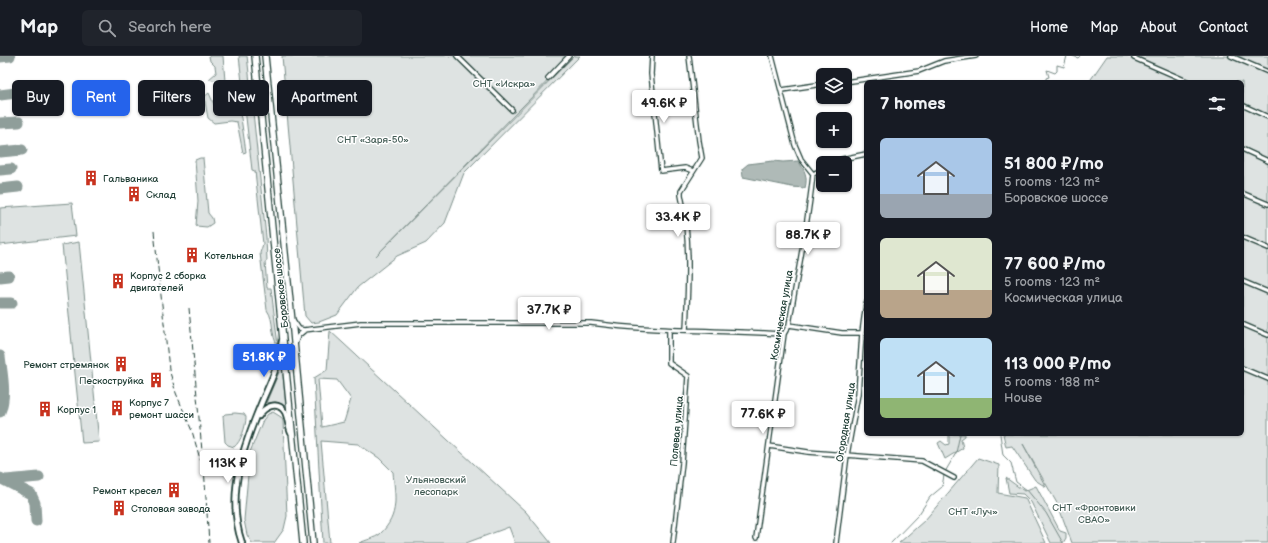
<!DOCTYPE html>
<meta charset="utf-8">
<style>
body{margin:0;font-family:"Balsamiq Sans",sans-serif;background:#20242c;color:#f1f3f6;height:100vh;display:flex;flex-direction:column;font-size:15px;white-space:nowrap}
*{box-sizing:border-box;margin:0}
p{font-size:13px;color:#9ea1a6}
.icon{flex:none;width:22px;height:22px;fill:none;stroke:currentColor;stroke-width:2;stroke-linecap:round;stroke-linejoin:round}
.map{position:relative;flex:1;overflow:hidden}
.side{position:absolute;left:864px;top:24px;width:380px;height:356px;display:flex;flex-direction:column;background:#171b24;border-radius:6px;box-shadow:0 1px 3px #0004}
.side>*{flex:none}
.top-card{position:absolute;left:12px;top:24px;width:380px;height:36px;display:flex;gap:8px}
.controls{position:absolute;left:816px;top:12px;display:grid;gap:8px}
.controls a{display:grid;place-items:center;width:36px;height:36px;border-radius:6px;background:#171b24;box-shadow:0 1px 3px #0004;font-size:20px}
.price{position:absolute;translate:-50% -34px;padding:0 9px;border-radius:4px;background:#fff;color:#222;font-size:13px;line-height:26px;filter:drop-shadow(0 1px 2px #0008)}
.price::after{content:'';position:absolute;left:50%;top:24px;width:12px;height:9px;margin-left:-6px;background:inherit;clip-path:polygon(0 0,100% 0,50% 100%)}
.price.current{background:#2563eb;color:#fff}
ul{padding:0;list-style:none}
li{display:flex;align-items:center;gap:12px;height:100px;padding:0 16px}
li span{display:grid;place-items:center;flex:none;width:112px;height:80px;border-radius:6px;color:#555}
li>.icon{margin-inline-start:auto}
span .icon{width:48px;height:48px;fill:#fffc;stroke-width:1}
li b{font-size:17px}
h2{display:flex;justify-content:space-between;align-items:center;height:48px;padding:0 16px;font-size:17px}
.chip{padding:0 14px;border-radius:6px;background:#171b24;box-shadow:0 1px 3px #0004;font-size:14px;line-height:36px}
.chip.current{background:#2563eb;color:#fff}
header{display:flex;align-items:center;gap:24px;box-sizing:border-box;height:56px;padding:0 20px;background:#171b24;border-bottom:1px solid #363941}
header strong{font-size:19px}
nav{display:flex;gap:22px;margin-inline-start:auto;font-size:14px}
.search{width:280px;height:36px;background:#20242c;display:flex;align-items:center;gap:10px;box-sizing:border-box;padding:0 14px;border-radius:6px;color:#9ea1a6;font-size:15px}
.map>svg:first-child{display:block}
.green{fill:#dee3e2;stroke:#7e908b;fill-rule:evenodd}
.water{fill:#afbab7;stroke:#758883}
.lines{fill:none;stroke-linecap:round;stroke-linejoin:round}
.stream{stroke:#758883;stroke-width:1}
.taxiway{stroke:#8f9e9a;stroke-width:11}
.minor-casing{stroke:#1f3d34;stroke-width:6}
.tertiary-casing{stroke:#1f3d34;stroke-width:8}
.primary-casing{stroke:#1f3d34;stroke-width:8}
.minor{stroke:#fff;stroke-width:3.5}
.tertiary{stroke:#fff;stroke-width:4.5}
.primary{stroke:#fff;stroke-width:5.5}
.rail{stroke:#1f3d34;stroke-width:1;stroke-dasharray:6 3;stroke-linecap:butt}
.labels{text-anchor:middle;stroke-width:3;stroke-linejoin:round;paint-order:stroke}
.park-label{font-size:10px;fill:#455e57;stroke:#fff}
.poi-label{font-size:10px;fill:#1f3d34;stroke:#fff;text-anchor:start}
.street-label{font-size:10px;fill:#1f3d34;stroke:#fff}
</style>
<header>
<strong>Map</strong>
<div class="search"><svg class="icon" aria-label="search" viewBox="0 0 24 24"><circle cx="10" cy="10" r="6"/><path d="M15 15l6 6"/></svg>Search here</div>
<nav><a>Home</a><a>Map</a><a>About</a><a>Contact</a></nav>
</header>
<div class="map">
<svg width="1268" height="487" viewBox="0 0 1268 487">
<rect width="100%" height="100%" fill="#fff"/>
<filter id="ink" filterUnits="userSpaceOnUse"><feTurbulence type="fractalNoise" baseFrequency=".025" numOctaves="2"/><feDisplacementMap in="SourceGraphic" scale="8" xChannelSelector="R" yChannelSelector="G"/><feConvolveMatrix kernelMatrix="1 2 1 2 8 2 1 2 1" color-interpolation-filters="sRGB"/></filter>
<g filter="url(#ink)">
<path class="green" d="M209,0H223L225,25L220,26L209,23L216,17L215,10L210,5Z
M239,0H247L248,8L266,181L267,205L265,206L267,232H271L278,290C270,279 275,265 267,254L260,197L263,188L255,115L252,114Z
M282,0H572L375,201L574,0H580L464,117L445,167L426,187L397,200L358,231L337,259L319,266L311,267L305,260Z
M1107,0H1268V487H1072L1058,449L1023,388L1046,431L1035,424L1012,390L1006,391L1003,378H1242V26H1089Z
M209,37L215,51H223L224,44L229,42L232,52L239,56L241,62L246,96L243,97L237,66L230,65L214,67L208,62L204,41Z
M200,102H203L208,157L212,162L213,167L207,171L196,170L198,145L195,104Z
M72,147L76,180L0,189V152Z
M79,186L99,386L82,387L62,189Z
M330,275L526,456L551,487H515L509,471L466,487H359C366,484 375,482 380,478C400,459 395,440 393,416L379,402L358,388L321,385L330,487H323L314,322L327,314ZM318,323L337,324L351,343L344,366L322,371Z
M282,309L286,351L276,346L266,347Z
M273,356L281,361L283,365L287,460L284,473L274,487H252L247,479L244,464L250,396L263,364L268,358Z
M235,357L244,358L246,361C246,370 241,386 234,391L228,389L225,386L223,360L225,358Z
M949,378H965V380L961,383L963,392L945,403L938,387L941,385L946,389L949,388Z
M978,402L999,409L998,437L1025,442L1046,487H899L925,464Z
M1006,422L1024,435L1036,430L1060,475L1066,477V482L1063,487H1051L1031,446L1023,438L1009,437Z"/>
<path class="water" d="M773,105L783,106L798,105C805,114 808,121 805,132L792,131L743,121L742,113L748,108Z"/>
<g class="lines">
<path class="stream" d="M1073,0L1078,2L1080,0
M1046,26V22L1049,21L1047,14L1055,17L1057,15V9L1064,11L1067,0
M1000,378L1003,399L1011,407L1016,426L1027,434L1046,457L1063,487
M945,416L956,397L960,378
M891,487L919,458L930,441L942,431L944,419"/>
<path class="taxiway" d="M0,1L10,0
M0,39L16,37
M0,67L19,66
M0,96L22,94
M0,114L11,113
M0,133L18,131
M0,221L9,220
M0,247H12
M0,300C2,318 7,339 0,356
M0,422L31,438L35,447L36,465
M6,424L39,421"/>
<g class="minor-casing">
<path id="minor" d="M457,0L512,54
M652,0L651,18L661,115L685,112L693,115
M1231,0L1268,16
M1134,2L1189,26
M548,22L569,0
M845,26L919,15L944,5L976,0
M782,34L823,28
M1242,49L1268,61
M1242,93L1268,105
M834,107L842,103L866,98
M813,118L823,113
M1242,137L1268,148
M1242,181L1268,192
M1242,225L1268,236
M293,264L299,273L304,274L361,267H591C655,276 720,274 784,278
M1242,268L1268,279
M789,269L842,277H862
M686,274C688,230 691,182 681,139V135L702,102L699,85L689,0
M669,275V307L688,320L682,407L673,487
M295,288L298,280L305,274
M1242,312L1268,323
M769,390L808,396L922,405L954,422
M756,482L784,278L789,269C797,219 808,169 813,118L801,103L795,89L772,0
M836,487L847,399L858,338L862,277L866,247"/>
</g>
<g class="tertiary-casing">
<path id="tertiary" d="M259,360C264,351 277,344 285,356C288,362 288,371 291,377
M242,487C225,438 244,388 263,343C272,323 279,308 282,285"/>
</g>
<g class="primary-casing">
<path id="primary" d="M255,0L303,487
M265,0L293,275L313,487"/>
</g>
<use href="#minor" class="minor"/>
<use href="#tertiary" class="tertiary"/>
<use href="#primary" class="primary"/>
<path class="rail" d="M154,175L169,313L176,337L192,375L204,417
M189,252L202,395
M204,411L209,487"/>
</g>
</g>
<defs>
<g id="building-bare" transform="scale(1.2)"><path d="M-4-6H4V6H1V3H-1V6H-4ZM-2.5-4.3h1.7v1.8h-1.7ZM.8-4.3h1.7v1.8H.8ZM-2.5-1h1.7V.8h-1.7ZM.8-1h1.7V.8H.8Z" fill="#c8321e" stroke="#fff" stroke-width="2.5" paint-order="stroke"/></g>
</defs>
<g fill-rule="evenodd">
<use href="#building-bare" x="91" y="122"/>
<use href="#building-bare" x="134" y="138"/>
<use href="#building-bare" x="192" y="199"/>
<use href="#building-bare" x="118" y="225"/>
<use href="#building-bare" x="121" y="308"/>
<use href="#building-bare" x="156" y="324"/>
<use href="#building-bare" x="117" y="352"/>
<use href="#building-bare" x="45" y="353"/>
<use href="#building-bare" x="174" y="434"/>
<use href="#building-bare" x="119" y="452"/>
</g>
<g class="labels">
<g class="park-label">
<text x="504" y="31">СНТ «Искра»</text>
<text x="373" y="87">СНТ «Заря-50»</text>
<text x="436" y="427">Ульяновский<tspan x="436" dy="12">лесопарк</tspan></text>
<text x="1094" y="455">СНТ «Фронтовики<tspan x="1094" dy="12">СВАО»</tspan></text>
<text x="973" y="459">СНТ «Луч»</text>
</g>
<g class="poi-label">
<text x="103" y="126">Гальваника</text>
<text x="146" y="142">Склад</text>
<text x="204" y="203">Котельная</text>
<text x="130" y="223">Корпус 2 сборка<tspan x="130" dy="12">двигателей</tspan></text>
<text x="109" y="312" text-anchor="end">Ремонт стремянок</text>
<text x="144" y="328" text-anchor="end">Пескоструйка</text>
<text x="129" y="350">Корпус 7<tspan x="129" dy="12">ремонт шасси</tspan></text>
<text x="57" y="357">Корпус 1</text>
<text x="162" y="438" text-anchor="end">Ремонт кресел</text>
<text x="131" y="456">Столовая завода</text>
</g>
<g class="street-label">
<text transform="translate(280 232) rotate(-96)" y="4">Боровское шоссе</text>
<text transform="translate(781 259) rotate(-80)" y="4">Космическая улица</text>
<text transform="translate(845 366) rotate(-81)" y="4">Огородная улица</text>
<text transform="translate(676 375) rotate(-85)" y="4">Полевая улица</text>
</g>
</g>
</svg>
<div class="controls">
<a><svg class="icon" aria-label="layers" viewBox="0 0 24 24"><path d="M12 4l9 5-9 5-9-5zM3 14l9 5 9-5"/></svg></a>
<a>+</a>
<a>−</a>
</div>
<b class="price" style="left:664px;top:68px">49.6K ₽</b>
<b class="price" style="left:678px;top:182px">33.4K ₽</b>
<b class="price" style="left:808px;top:200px">88.7K ₽</b>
<b class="price" style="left:549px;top:275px">37.7K ₽</b>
<b class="price current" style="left:264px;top:322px">51.8K ₽</b>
<b class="price" style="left:763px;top:379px">77.6K ₽</b>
<b class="price" style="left:228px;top:428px">113K ₽</b>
<div class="top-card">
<a class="chip">Buy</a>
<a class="chip current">Rent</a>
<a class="chip">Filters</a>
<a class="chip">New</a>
<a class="chip">Apartment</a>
</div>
<section class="side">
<h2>7 homes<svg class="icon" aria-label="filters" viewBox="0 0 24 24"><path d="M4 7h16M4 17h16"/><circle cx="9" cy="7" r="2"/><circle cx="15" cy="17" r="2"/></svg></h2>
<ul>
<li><span style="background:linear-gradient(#a9c7e8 70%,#9aa5b1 0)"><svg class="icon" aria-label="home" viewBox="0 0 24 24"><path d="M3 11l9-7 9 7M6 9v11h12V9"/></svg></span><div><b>51 800 ₽/mo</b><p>5 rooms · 123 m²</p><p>Боровское шоссе</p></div></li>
<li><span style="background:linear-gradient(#dfe7d0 65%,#b9a48a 0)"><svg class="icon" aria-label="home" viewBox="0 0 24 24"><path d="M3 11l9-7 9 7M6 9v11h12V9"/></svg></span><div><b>77 600 ₽/mo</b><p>5 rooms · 123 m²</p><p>Космическая улица</p></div></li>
<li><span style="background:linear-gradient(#bfe0f5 75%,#8fb573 0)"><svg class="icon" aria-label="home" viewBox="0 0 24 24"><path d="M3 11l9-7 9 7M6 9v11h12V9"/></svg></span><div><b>113 000 ₽/mo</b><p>5 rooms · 188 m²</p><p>House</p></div></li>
</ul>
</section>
</div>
